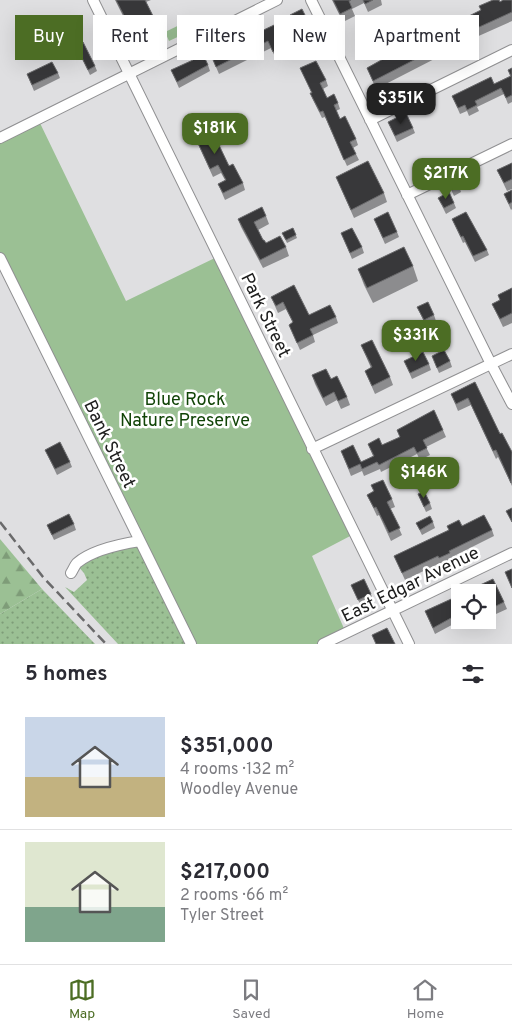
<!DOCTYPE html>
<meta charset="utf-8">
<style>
body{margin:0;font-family:Overpass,sans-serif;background:#f7f7f7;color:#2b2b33;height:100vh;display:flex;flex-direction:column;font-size:19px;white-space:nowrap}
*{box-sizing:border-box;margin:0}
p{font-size:16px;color:#7c7c81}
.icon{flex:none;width:28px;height:28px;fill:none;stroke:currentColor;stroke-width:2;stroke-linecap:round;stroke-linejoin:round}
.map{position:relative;height:644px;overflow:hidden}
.panel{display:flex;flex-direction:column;background:#fff;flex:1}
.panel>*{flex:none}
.top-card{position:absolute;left:15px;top:15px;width:482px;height:45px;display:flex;gap:10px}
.buttons{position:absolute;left:451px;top:584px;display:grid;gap:10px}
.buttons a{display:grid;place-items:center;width:45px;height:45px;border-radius:0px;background:#fff;box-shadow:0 5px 20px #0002;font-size:25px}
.price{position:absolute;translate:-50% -42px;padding:0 11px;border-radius:10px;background:#4c6d24;color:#fff;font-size:16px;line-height:32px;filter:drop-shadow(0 1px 2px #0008)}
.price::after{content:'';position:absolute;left:50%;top:30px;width:15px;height:11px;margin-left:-8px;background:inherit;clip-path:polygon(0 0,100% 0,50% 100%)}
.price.active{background:#222;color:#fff}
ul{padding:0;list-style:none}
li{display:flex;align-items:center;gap:15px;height:125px;padding:0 25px}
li+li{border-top:1px solid #e1e1e2}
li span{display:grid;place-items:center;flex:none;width:140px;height:100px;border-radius:0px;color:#555}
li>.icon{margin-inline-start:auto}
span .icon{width:60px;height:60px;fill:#fffc;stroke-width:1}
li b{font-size:21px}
h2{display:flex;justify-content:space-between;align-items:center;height:60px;padding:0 25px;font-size:21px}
.tag{padding:0 18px;border-radius:0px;background:#fff;box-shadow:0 5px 20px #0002;font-size:18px;line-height:45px}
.tag.active{background:#4c6d24;color:#fff}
.tabs{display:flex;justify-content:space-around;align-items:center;height:70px;border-top:1px solid #e1e1e2;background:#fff;font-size:14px;color:#7c7c81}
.tabs a{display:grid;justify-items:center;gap:2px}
.tabs .active{color:#4c6d24}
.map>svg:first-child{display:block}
.grass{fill:url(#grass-dots)}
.forest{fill:url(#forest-firs)}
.green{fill:#9bc094}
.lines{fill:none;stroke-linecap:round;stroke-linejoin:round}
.minor-casing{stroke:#909092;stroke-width:12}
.minor{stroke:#fff;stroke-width:10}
.rail{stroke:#6a6a6b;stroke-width:2.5;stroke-dasharray:10 5;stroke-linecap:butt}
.wall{fill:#8c8c8e}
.building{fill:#38383a;stroke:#6a6a6c}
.labels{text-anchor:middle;stroke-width:5;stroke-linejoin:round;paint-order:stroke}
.street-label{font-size:18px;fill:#202020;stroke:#fff}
.park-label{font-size:18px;fill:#114407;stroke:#fff}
</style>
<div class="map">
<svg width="512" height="644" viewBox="0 0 512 644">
<defs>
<pattern id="grass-dots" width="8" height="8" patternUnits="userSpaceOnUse" patternTransform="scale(1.25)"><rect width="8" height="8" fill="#9bc094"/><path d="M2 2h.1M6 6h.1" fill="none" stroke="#7e9c78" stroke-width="1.8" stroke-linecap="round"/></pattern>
<pattern id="forest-firs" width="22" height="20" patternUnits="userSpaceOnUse" patternTransform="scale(1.25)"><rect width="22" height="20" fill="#9bc094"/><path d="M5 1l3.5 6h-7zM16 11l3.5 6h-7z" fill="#7e9c78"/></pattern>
</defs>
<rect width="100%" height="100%" fill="#dfdfe1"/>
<path class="grass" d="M140,541L191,644H118L65,587L74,592L87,580L84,573L76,564Z
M42,589L95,644H0V614Z"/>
<path class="forest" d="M0,539L42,589L0,614Z"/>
<path class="green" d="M194,18L199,27L169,41L165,32Z
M38,119L126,301L219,256L354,534L312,556L346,633L323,644H191L0,258V138Z"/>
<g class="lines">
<g class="minor-casing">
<path id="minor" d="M93,0L409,644
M311,0L491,364L512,404
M370,120L512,50
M0,138L277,0
M407,195L512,144
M0,258L191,644
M312,449L512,354
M71,573C73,570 75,565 77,563C92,550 121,544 140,541
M323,644L512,553"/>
</g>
<use href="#minor" class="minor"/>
<path class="rail" d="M0,522L43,577L106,644"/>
</g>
<path class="wall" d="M115,0H151L146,2L158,26L161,37L139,48Z
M332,0H382H381L382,5L368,12L364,3L352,9L355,16L343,22Z
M512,0V21L445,51L446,53L376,89L367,68L402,48L400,44L411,45L500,2Z
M291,17L311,27L313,34L311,35L316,48L307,52L300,36L285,43L289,52L276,59L271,48L219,74L211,55Z
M76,46L95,66L97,71L90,75Z
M208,65L210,71L179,88L171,70Z
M300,68L326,80L328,86L323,89L327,98L338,103L340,109L336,111L340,119L356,139L358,145L353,148L359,160L347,166L325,117L322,118L313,100L310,93H312Z
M512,68V102L508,104L504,94L477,107L479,111L469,116L467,111L460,114L452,96L494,84L510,76L508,70Z
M58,73L60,78L34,91L27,74Z
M388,122L413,128L415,133L397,142Z
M190,126L229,166L243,183L245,190L225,200L218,184L225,180L221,173L213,177L193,133Z
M512,163V189L507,191L497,170Z
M336,177L384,193L387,202L354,218Z
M447,181L459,186L461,192L454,196Z
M512,190V209L511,210L504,194Z
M438,198L454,203L456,208L446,214Z
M266,216L269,224L258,230L263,240L266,243L286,247L289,256L263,268L241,227L238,219Z
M374,219L397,232L399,237L385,244Z
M452,219L487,250L489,255L475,262L465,242L463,243Z
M293,228L297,238L287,243L282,233Z
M341,233L362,247L364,253L352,259Z
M413,266L418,281L373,303L364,285L358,269Z
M512,288V323L503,327L492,304L500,300L498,295Z
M271,297L309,315L336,317L338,323L313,335L315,342L300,350L289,325L293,323L286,309L278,313Z
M417,307L434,315L436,321L426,326Z
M361,345L390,377L393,385L375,394L365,371L371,368Z
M432,356L450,361L452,367L439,373Z
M404,361L429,364L431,370L412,379Z
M312,375L331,379L347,397L350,405L341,409L337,400L326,406L315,384Z
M475,382L500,434L512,452V486L498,457L496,459L471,405L458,411L451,394Z
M397,430H443L446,437L426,447L430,455L420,460L417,454L381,472L380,469L364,476L362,471L351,476L341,451L361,462L373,456L368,444L382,445L400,437Z
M45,450L70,462L72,467L57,475Z
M371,485L392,499L395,507L390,509L402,535L391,541L379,515L377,516L367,495L374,492Z
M418,494L430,503L432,509L426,512Z
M433,522L435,528L422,535L416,523Z
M74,524L76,530L54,540L47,525Z
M447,526H462L492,530L494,536L452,557V560L441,565L440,563L405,580L394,556L449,530Z
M351,585L371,594L373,600L361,606Z
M488,592L504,602L507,609L496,614L492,606L488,608Z
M460,595V620H461L435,634L425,611Z
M463,620H474L476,625L467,629Z"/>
<path class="building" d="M116,0H145L158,26L135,37Z
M333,0H351L349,1L352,8L340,14Z
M363,0H373L365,4Z
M493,0H499L500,2L503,0H512V12L442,44L443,45L373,81L367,68L403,48L400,44L409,40L411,45L481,10L479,6Z
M302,9L311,27L308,28L314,41L305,45L297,29L282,36L286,45L273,52L268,41L216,67L211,55L291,17L290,15Z
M83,42L95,66L88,70L76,46Z
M202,52L208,65L177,82L171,70L193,60L191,57Z
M316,61L326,80L320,83L327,98L334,94L338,103L334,105L340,119L345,116L356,139L350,142L356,154L344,160L323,111L320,112L310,93H312L300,68Z
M52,62L58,73L32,85L27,74Z
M512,68V95L506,98L501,88L475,101L477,105L467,110L465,105L458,108L452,96L491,77L494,84L511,76L508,70Z
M406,113L413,128L395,136L388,122Z
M206,118L229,166L233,164L243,183L223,193L218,184L226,180L218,165L210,169L190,126Z
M368,161L384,193L351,210L336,177Z
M512,163V179L504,183L497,170Z
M454,177L459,186L452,190L447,181Z
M512,190V202L509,204L504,194Z
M449,192L454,203L444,208L438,198Z
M262,207L266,216L254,222L263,240H264L266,243L280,236L286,247L260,260L238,219Z
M388,212L397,232L383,238L374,219Z
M466,212L487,250L473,256L463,236L461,237L452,219Z
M293,228L296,235L286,240L282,233Z
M352,228L362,247L350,253L341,233Z
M404,247L413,266L367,288L358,269Z
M294,285L309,315L330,305L336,317L310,329L313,335L297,343L289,325L293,322L283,302L276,306L271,297Z
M512,288V313L500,319L492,304L500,300L498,295Z
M428,302L434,315L424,320L417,307Z
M372,340L390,377L372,386L365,371L372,367L361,345Z
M444,350L450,361L437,368L432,356Z
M423,352L429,364L410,373L404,361Z
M326,369L331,379L337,376L347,397L338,401L334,392L323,398L312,375Z
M475,382L500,434L502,433L512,452L511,483L496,450L493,451L468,398L456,404L451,394Z
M434,410L443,430L423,440L427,448L417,453L414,447L379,465L377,462L362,469L360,464L349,469L341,451L353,445L361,462L374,456L368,444L379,438L382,445L400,437L397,430Z
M60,442L70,462L55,469L45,450Z
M383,480L392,499L387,502L400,528L389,533L376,507L374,508L367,495L374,491L371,485Z
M424,491L430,503L424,507L418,494Z
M512,508V522L506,511Z
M69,514L74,524L52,535L47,525Z
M484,515L492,530L449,551L450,553L439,558L438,556L402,573L394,556L449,530L447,526L459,520L462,526Z
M430,516L433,522L420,530L416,523Z
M512,569V588L505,572Z
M364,579L371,594L358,600L351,585Z
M493,579L504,602L494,607L490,600L488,601V592H465Z
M460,595V613L433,628L425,611Z
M464,620H470L465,623Z
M387,628L395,644H376L372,635Z"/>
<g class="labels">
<g class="street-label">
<text transform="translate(266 315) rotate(64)" y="6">Park Street</text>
<text transform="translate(110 444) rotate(64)" y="6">Bank Street</text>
<text transform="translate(410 584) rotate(-26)" y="6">East Edgar Avenue</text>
</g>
<g class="park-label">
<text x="185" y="405">Blue Rock<tspan x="185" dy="21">Nature Preserve</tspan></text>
</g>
</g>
</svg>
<div class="buttons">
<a><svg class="icon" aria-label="locate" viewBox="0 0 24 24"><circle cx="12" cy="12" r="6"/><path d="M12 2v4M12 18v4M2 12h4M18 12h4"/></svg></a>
</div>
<b class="price active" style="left:401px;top:125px">$351K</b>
<b class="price" style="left:215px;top:155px">$181K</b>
<b class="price" style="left:446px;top:200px">$217K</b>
<b class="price" style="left:416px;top:362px">$331K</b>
<b class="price" style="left:424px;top:499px">$146K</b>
<div class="top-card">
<a class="tag active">Buy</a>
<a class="tag">Rent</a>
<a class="tag">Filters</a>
<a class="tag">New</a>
<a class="tag">Apartment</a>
</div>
</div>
<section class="panel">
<h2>5 homes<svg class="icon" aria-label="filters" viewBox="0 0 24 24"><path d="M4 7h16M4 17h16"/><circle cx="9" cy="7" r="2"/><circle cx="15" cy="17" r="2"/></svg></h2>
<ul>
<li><span style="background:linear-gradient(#c9d6e8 60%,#c2b280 0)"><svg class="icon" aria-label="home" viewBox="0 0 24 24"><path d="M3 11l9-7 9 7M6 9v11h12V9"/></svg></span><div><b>$351,000</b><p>4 rooms · 132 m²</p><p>Woodley Avenue</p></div></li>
<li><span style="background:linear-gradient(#dfe7d0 65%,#7fa58c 0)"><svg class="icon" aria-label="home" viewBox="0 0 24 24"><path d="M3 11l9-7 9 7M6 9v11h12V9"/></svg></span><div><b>$217,000</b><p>2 rooms · 66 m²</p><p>Tyler Street</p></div></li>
</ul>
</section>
<nav class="tabs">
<a class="active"><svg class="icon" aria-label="map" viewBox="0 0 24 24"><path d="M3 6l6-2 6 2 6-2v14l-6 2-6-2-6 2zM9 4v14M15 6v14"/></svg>Map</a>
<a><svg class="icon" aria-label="saved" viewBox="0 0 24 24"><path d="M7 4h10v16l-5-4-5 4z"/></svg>Saved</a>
<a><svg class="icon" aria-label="home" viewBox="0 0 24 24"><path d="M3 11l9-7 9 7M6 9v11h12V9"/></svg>Home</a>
</nav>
